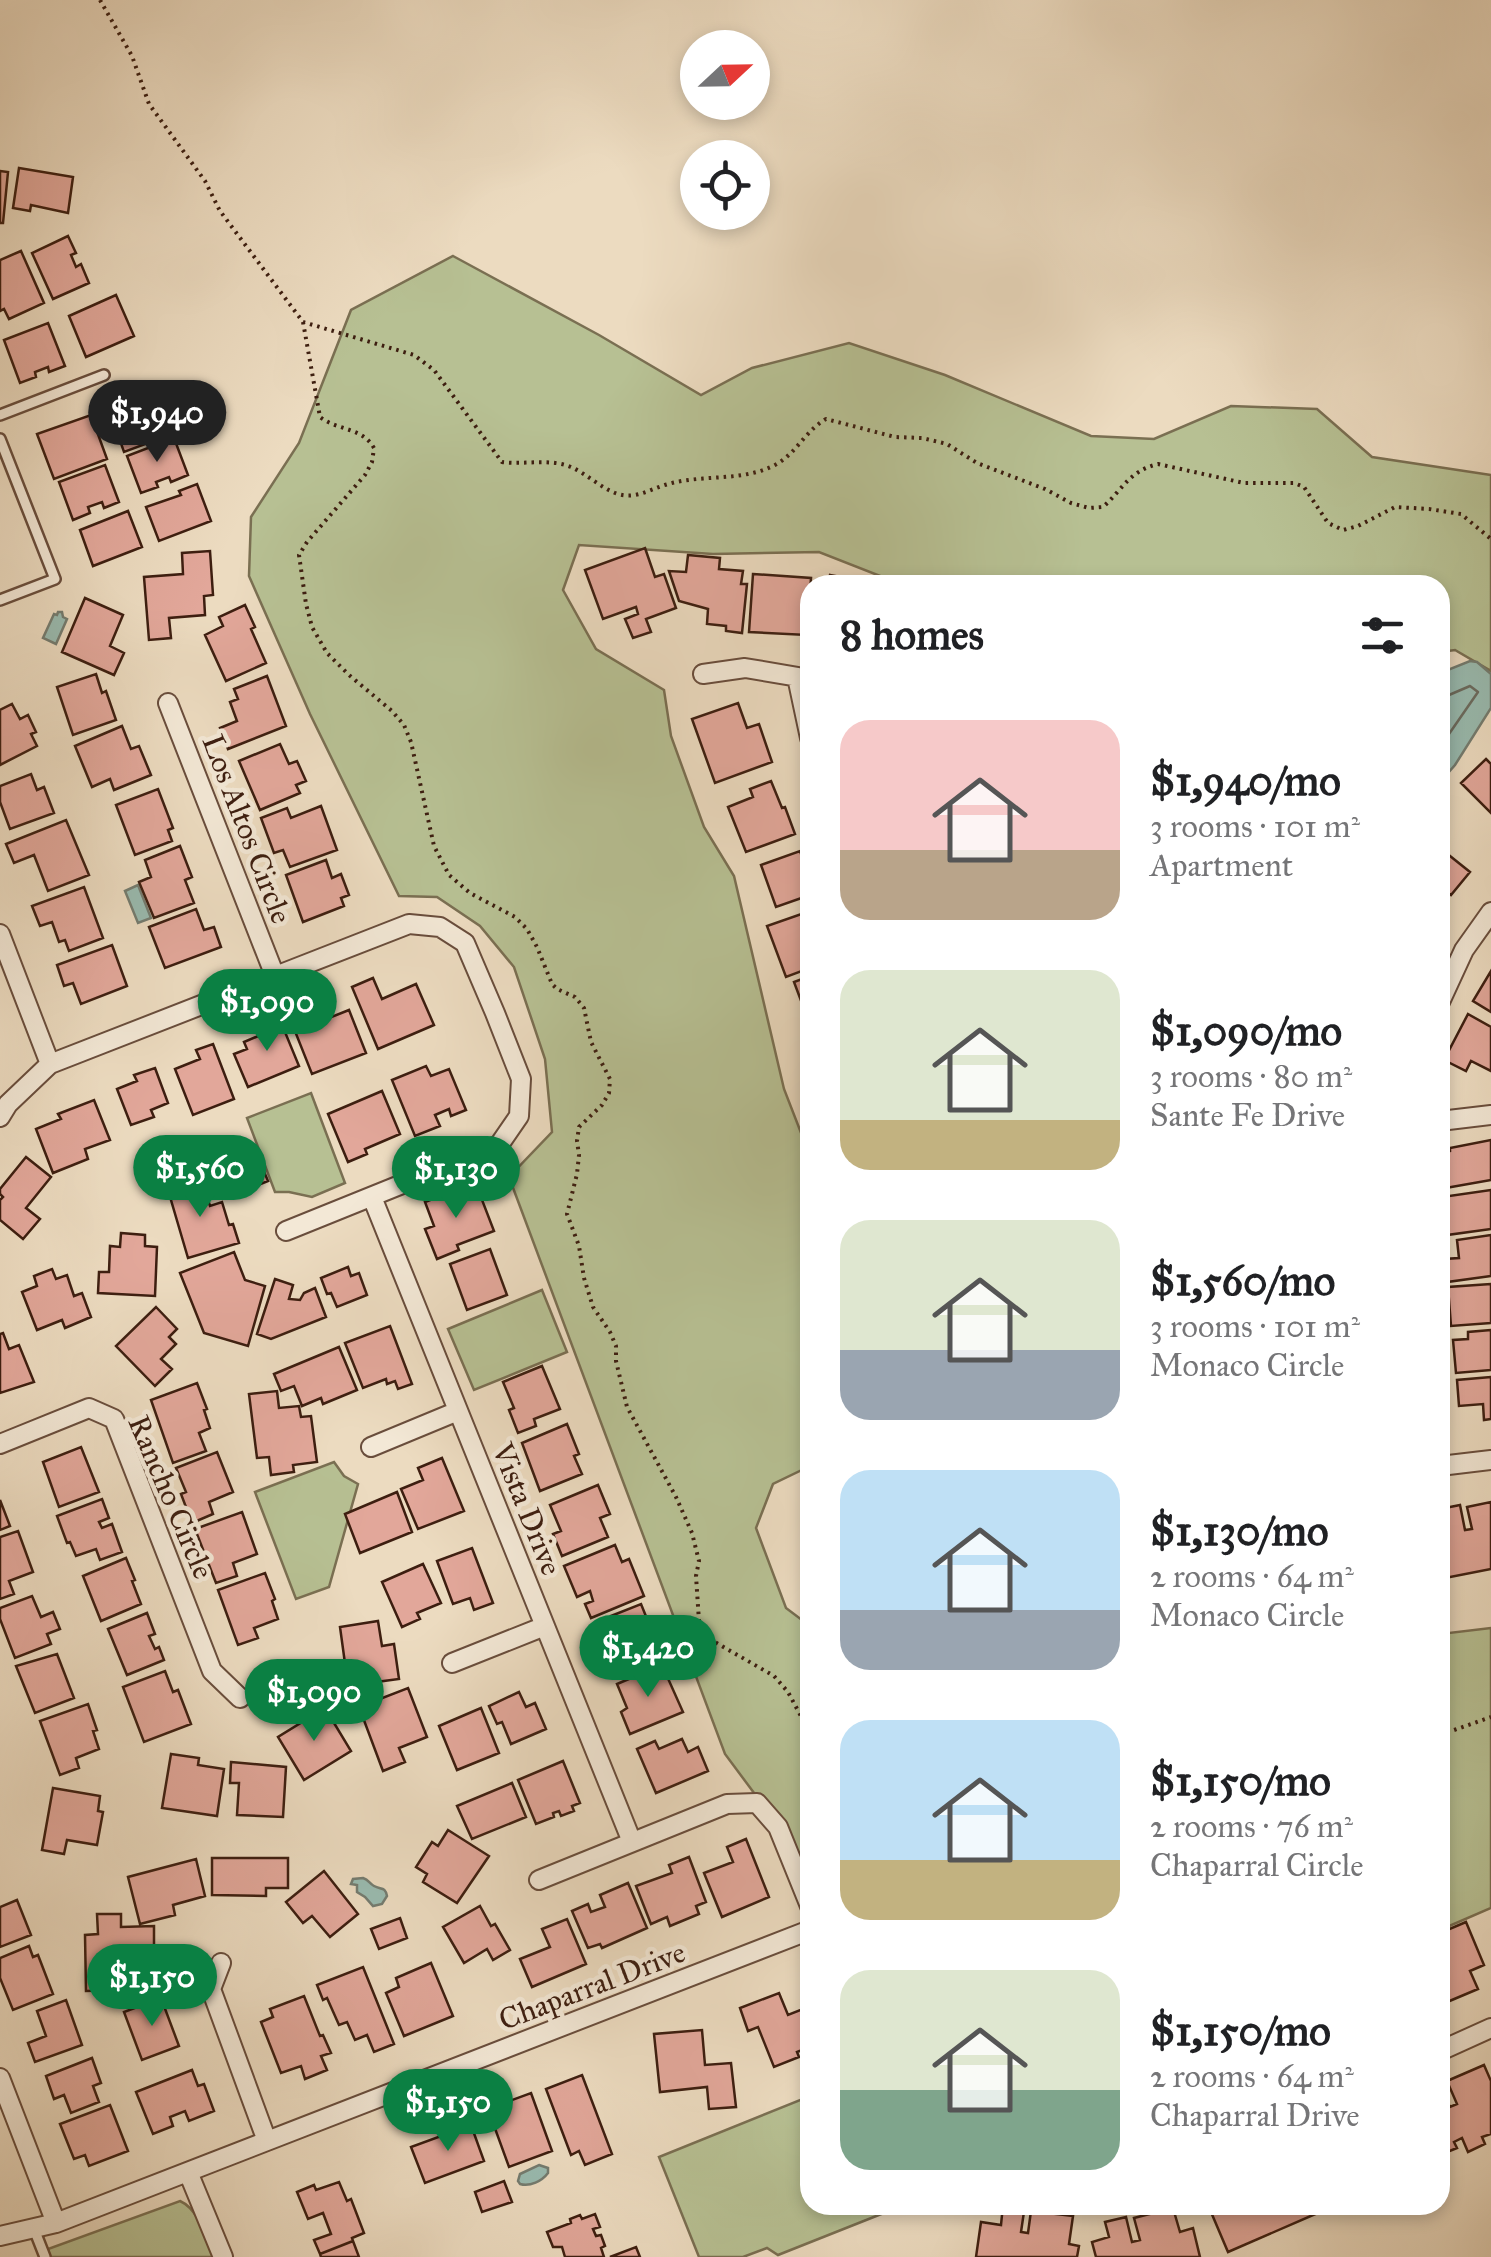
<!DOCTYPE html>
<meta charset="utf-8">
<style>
body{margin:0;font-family:"IM FELL Great Primer",serif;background:#f6f6f6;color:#202124;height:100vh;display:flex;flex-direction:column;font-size:38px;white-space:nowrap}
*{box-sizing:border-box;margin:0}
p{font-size:32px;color:#757577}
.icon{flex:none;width:55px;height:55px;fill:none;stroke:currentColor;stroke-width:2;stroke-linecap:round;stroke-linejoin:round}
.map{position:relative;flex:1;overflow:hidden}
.side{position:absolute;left:800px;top:575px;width:650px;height:1640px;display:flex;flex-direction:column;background:#fff;border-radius:30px;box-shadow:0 5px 15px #0003}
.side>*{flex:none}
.needle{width:65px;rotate:68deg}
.tools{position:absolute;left:680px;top:30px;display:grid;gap:20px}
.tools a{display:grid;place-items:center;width:90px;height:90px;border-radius:50%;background:#fff;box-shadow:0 5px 15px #0003;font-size:50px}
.price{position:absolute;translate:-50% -85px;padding:0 22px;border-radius:35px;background:#0b8043;color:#fff;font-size:32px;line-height:65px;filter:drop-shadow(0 2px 5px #0008)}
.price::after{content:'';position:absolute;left:50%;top:60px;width:30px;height:22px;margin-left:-15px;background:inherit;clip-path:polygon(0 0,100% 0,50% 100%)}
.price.current{background:#222;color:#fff}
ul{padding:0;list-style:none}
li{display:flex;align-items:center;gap:30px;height:250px;padding:0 40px}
li span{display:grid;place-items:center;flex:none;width:280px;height:200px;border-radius:30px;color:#555}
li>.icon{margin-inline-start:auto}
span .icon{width:120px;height:120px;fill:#fffc;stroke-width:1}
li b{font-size:42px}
h2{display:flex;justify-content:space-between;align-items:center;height:120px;padding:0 40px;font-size:42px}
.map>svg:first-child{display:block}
.green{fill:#b7c093;stroke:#7a6f52;stroke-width:2.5}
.water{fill:#99bbb0;stroke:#747c70;stroke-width:2.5}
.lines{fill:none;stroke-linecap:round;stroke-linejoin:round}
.shore{stroke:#6b6c60;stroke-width:2.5}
.building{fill:#e2a79a;stroke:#3d1e10;stroke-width:2.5}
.service-casing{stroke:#694d3c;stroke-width:14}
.minor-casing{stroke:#694d3c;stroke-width:22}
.path{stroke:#3d1e10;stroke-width:4;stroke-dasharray:2.5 5;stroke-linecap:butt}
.service{stroke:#f3e8d6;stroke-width:9}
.minor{stroke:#f3e8d6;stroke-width:18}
.labels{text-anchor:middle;stroke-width:9;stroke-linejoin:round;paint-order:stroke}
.street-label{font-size:30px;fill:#3d1e10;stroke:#f3e8d6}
</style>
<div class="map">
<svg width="1491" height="2257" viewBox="0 0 1491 2257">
<rect width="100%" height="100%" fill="#ecdbc0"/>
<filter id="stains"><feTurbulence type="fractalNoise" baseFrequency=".002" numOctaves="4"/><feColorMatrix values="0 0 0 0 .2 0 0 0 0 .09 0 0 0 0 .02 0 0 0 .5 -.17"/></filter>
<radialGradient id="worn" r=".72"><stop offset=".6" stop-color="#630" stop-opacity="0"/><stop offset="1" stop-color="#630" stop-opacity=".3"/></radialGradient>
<path class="green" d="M453,256L599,335L701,395L752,368L849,343L945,375L1091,436L1154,439L1231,406L1317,409L1372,457L1491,475V671L1455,650L1440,652V585H903L819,552L713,554L579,545L563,590L596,649L664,690L671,736L704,827L734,876L784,1089L810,1156V1466L773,1484L756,1528L786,1608L810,1626V1868L725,1754L509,1177L552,1132L545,1059L514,967L480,926L437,897L399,896L310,714L249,576L251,517L299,443L351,310Z
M311,1093L345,1183L312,1197L289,1192H275L247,1118Z
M542,1290L567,1352L474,1390L448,1329Z
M334,1462L344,1476L358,1484L329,1587L296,1599L255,1492Z
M1491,1628V1908L1440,1930V1634Z
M810,2096V2205H904L778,2255L767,2248L743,2257H699L659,2157Z
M180,2201C200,2210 205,2238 213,2257H50L48,2249Z"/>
<path class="water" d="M58,612H62L63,617L67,619L56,644L43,638L54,614L57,615Z
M1470,661L1477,662L1491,674V708L1455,765L1440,782V673Z
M138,885L151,918L138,923L125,891Z
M363,1878C369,1880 369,1883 374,1886C381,1890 385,1886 387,1896L382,1904L373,1906L365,1897L357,1892V1885L351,1884L353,1879Z
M539,2165L548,2168V2173C542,2181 530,2187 520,2184L518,2181L520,2174Z"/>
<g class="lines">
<path class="shore" d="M1440,696L1449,695L1470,686L1478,692L1440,747"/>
</g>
<path class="building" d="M19,168L73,177L68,213L31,205L30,211L13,208Z
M0,171L8,172L3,223H0Z
M68,236L76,253L71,255L76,267L81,264L89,283L53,299L32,253Z
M21,251L44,303L9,319L4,309L0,311V260Z
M116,295L134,336L86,357L69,316Z
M48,323L65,366L49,372L48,367L35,372L36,377L20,383L4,340Z
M160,390L175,433L124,452L111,415L119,412L117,406Z
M91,415L107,459L54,479L37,434Z
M174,438L188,475L171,482L169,477L156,482L158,487L141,493L127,456Z
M105,465L119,502L104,508L102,502L88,507L90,513L73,520L59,482Z
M197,484L211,521L159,541L146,507L181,495L179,491Z
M128,511L142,547L93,566L80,530Z
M645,548L655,577L664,574L676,608L646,619L651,632L633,638L625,619L638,614L636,607L603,619L585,570Z
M210,551L213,595L204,596L205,615L169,618L171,638L149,640L144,577L183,574L182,553Z
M688,555L720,558L719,569L743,571L741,584H747L742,633L726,631V626L707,624L708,609L679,601L669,571L686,572Z
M753,574L811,578L807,635L749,632Z
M830,575L856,580L855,585H828Z
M85,598L123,615L110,646L124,653L114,675L62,652Z
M245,605L255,627L251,629L266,663L226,681L205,635L223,626L219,617Z
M96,674L102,693L106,691L116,720L73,735L57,687Z
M267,676L286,726L228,749L220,728L237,721L230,702L238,699L234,689Z
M738,703L747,728L759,724L772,762L715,783L692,719Z
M12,704L20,719L28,715L36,732L31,734L37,746L0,765V710Z
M122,726L131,749L139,746L151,775L114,790L110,779L92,787L75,746Z
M280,744L289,764L297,761L306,781L296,785L300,793L260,810L239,761Z
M1486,759L1491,764V813L1461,783Z
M31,774L37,790L44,787L54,813L10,829L0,802V786Z
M771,781L782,808L785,807L795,834L746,852L728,807L753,797L750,789Z
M158,789L173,828L168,830L172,841L135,855L116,805Z
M321,806L337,850L290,867L283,850L274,853L261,818L287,808L291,818Z
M66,820L89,875L48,891L34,855L14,863L6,844Z
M180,846L192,877L185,880L194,903L154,918L139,882L151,877L145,860Z
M1440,848L1470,872L1451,895L1440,887Z
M800,851L810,879V895L776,907L761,865Z
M326,860L332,878L341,874L349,895L341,898L344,906L303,922L286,875Z
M84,887L103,938L69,951L65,940L59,942L52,922L40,926L32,906Z
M196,909L204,930L214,927L221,947L165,968L149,927Z
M810,911V968L786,977L767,926Z
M112,945L127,986L81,1004L73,983L64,986L57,965Z
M1491,971V1012L1473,1001Z
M810,976V1022H809L794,982Z
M373,978L382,999L416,984L434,1025L378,1049L352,987Z
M306,1004L314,1024L349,1010L366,1053L312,1074L287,1011Z
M1468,1014L1491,1027V1071L1471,1061L1466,1071L1444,1060Z
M278,1015L299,1066L248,1087L234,1054L247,1049L244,1042L263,1034L258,1023Z
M213,1044L234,1099L193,1115L175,1069L200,1059L196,1050Z
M426,1066L431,1076L449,1069L466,1110L451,1116L449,1109L435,1115L440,1126L415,1136L392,1080Z
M155,1068L168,1103L151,1110L154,1117L131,1125L117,1089L137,1081L134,1075Z
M382,1091L400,1134L365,1149L367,1154L348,1162L328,1114Z
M94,1100L110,1140L85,1149L88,1159L53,1173L36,1129L61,1119L58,1114Z
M1491,1140V1180L1440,1189V1153L1450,1151V1148Z
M220,1146L251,1158L253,1165L260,1162L268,1181L229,1197L226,1190L190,1173L199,1154Z
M26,1157L51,1177L26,1208L40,1219L23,1239L0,1220V1200L3,1197L0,1194V1189Z
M186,1177L190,1191L204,1187L210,1206L222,1202L229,1225L233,1224L239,1243L188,1258L166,1183Z
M461,1188L465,1197L479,1192L494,1231L457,1245L459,1250L437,1259L425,1229L434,1226L425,1202Z
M1491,1190V1229L1447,1235L1442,1197Z
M121,1233L145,1235V1246L157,1247L155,1296L98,1293L99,1272H109L110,1246L120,1247Z
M1491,1235V1276L1447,1282L1444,1259L1459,1258L1457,1240Z
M490,1249L507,1295L467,1310L450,1264Z
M234,1252L245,1280L265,1286L248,1346L204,1333L180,1273Z
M348,1267L351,1276L359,1273L367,1295L337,1307L331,1293L327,1294L321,1278Z
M52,1269L56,1279L67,1275L74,1296L82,1293L91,1317L65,1328L62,1320L37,1330L22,1292L37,1286L34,1276Z
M275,1279L293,1285L289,1299L300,1300L304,1293L315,1288L326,1317L271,1339L257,1334Z
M1491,1284V1323L1451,1326L1448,1287Z
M156,1307L177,1329L169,1337L176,1344L161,1359L172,1369L155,1386L116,1346Z
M390,1326L412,1384L398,1389L395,1381L387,1384L386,1379L363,1388L345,1343Z
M1491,1330V1370L1456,1373L1453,1340L1468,1339V1332Z
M3,1333L9,1349L19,1345L34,1382L0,1393V1334Z
M339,1347L357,1390L323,1404L321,1398L302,1406L294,1386L281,1391L274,1374Z
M542,1366L560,1409L534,1419L536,1426L518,1433L509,1410L514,1408L503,1382Z
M1491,1377V1419L1484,1420L1483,1404L1459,1406L1457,1380Z
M197,1383L207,1409L204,1410L210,1428L199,1433L206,1451L173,1463L151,1400Z
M277,1391L279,1408L299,1406L301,1417L311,1416L317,1462L293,1465L294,1472L271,1475L269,1457L257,1458L249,1394Z
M567,1424L579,1454L574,1456L582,1474L540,1491L522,1443Z
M81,1447L99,1492L59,1507L43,1462Z
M217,1452L233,1492L209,1502L213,1514L192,1523L181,1494L186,1492L176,1468Z
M442,1458L464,1511L418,1529L401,1489L423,1480L418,1468Z
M598,1485L610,1514L600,1518L608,1537L562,1556L553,1534L561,1531L550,1505Z
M397,1492L412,1532L360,1553L345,1514Z
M102,1499L109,1518L99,1522L102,1528L112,1524L122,1552L100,1560L96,1549L76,1556L70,1542L67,1543L57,1516Z
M0,1500L10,1526L0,1530Z
M1491,1502V1569L1440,1579V1532L1443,1531L1440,1509L1460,1505L1465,1530L1472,1529L1467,1507Z
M242,1512L257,1554L233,1563L237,1576L216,1583L195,1529Z
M18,1531L33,1572L9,1581L14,1594L0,1599V1537Z
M615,1545L622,1562L629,1559L644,1596L591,1618L585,1604L593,1601L590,1591L577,1597L564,1566Z
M472,1548L493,1603L474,1610L470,1598L453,1604L437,1561Z
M126,1558L135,1580L132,1581L141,1604L101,1621L83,1576Z
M423,1564L441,1603L417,1613L420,1619L402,1627L382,1582Z
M265,1573L275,1599L272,1601L278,1619L254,1628L258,1638L238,1645L218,1590Z
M32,1596L41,1617L53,1612L60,1629L47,1634L51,1644L15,1658L0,1619V1608Z
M641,1604L662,1656L609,1677L600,1653L606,1651L597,1629L614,1622L611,1616Z
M147,1613L155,1634L149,1636L155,1649L159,1647L164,1660L127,1675L108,1629Z
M378,1621L382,1646L394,1644L399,1679L376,1682L375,1673L347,1678L340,1627Z
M57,1654L74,1698L35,1713L16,1666Z
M662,1665L683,1712L630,1734L621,1712L627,1708L617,1684Z
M165,1671L173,1692L178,1690L191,1724L144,1742L123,1687Z
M408,1688L427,1737L399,1748L405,1762L383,1771L359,1707Z
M519,1692L526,1707L535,1703L546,1729L511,1744L502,1722L497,1724L489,1706Z
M88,1704L97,1730L93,1731L99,1749L76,1758L79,1768L60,1775L40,1721Z
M325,1708L351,1751L304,1780L278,1737Z
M481,1708L499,1753L457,1770L439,1726Z
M682,1739L688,1752L698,1747L708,1771L656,1793L637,1749L655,1741L659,1749Z
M171,1754L199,1758L198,1765L224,1769L217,1816L162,1808Z
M563,1761L580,1803L572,1806L574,1811L561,1816L559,1811L553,1813L554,1817L536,1824L518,1780Z
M231,1762L286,1767L283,1817L237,1815L239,1783H230Z
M512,1783L526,1817L472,1839L457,1806Z
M53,1788L100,1796L98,1811L103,1812L97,1845L67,1840L64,1854L42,1850Z
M448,1830L489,1856L457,1903L423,1882L427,1874L416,1867L432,1842L438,1846Z
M746,1839L769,1897L722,1917L704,1873L733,1862L727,1847Z
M689,1857L706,1902L696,1906L699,1914L670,1926L667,1917L651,1924L636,1886L672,1873L669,1865Z
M212,1858H288V1888H266V1896L212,1895Z
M196,1859L205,1896L173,1905L175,1915L140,1924L128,1877Z
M324,1871L358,1914L330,1937L312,1916L303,1923L286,1902Z
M628,1883L647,1928L602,1948L600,1944L588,1948L572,1911L588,1904L591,1912L605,1907L600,1895Z
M17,1900L31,1935L0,1947V1907Z
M480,1906L491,1926L495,1924L510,1950L493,1960L487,1949L464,1963L443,1927Z
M97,1914H121V1927L154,1926V1951H139L140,1986L122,1987V1990L86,1991L85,1935L98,1934Z
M400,1918L407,1938L379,1949L371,1929Z
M567,1919L586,1964L532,1987L520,1959L550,1947L542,1929Z
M1466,1922L1484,1965L1470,1971L1478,1989L1440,2005V1933Z
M29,1946L33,1957L38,1955L53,1994L13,2010L0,1978V1958Z
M431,1963L453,2016L404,2036L386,1993L399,1987L396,1978Z
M363,1967L394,2044L374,2052L367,2035L355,2040L347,2022L339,2025L327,1998L323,2000L317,1985Z
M779,1993L788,2015L808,2007L810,2047L797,2052L799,2057L774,2067L758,2027L748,2031L740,2008Z
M304,1996L320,2036L323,2035L331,2053L321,2056L327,2070L305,2079L301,2066L281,2073L261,2022L273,2017L270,2009Z
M161,1998L179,2046L142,2060L124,2012Z
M66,2000L82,2045L35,2062L28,2043L46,2036L37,2011Z
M702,2030L705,2065L731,2063L736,2107L709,2109L707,2087L660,2092L654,2034Z
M92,2058L101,2083L93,2086L99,2102L71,2113L64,2095L54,2099L46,2076Z
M1484,2065L1491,2081V2134L1482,2137L1485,2144L1468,2152L1462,2138L1454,2142L1457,2148L1440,2155V2086L1450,2107L1457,2104L1447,2081Z
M192,2070L198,2086L204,2084L214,2111L189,2121L185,2111L170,2117L173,2126L153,2134L136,2092Z
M582,2075L612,2154L585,2165L579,2151L571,2155L546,2089Z
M531,2093L552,2151L509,2167L489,2112L505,2106L504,2103Z
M110,2105L128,2151L89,2166L85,2155L74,2159L60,2124Z
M471,2125L484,2161L425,2183L411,2147Z
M504,2181L512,2202L482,2212L475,2192Z
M339,2182L347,2201L351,2199L364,2233L352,2238L353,2241L320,2254L314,2240L331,2234L323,2213L308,2219L297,2192L314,2185L316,2190Z
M1003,2205H1025L1021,2232L1028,2233L1031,2211L1073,2216L1069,2244L1079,2246L1077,2257H976L981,2222L1001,2225Z
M1224,2205H1317L1320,2212L1228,2252L1211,2212Z
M1173,2208L1180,2232L1193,2228L1200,2257H1096L1092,2242L1109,2237L1105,2222L1126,2217L1132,2242L1140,2240L1134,2218Z
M595,2214L600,2227L593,2229L596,2236L601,2235L605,2246L601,2248L604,2257H565L562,2247H553L547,2232L571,2223L570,2219L580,2215L582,2219Z
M353,2241L359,2257H321L320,2254Z
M636,2247L640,2257H610Z"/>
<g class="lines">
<g class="service-casing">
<path id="service" d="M0,415L104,375
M0,439L55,579L0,600
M34,2229L45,2257"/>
</g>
<g class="minor-casing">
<path id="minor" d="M703,674L745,668L810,679
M797,677L810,738
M168,703L275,976
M0,934L50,1064
M1440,1002L1464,950L1491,912
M0,1117L8,1104L50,1064L409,924L440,927L465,943L495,1013L521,1079L519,1116L499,1145L286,1231
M1440,1121L1491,1115
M372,1197L632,1842
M0,1444L89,1408L114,1419L212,1671L240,1698
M371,1447L458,1411
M1440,1466L1491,1460
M452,1663L545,1626
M539,1880L727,1804L757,1803L778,1827L810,1906
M221,1963L211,1989L267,2141
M1440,2051L1491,2028
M0,2078L56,2223
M188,2172L223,2257
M0,2236L56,2223L810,1930"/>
</g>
<path class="path" d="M100,0L132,56L149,104L205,181L220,211L303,322L414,355L434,370L502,462C525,465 549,458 571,467C587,474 602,489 618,494C634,499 647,491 662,486C699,473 740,483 775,465C796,454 805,431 826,419L895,437L922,438L947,444L977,463L1045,489L1071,503L1089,508L1103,507C1123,489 1129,471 1158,464L1244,483H1294L1304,487L1328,523L1343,530L1358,526L1395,507L1429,509L1461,514L1491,539
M303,322L320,417C338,431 362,427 374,448L372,462L365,475L307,542L299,555L306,604L312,627L327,653L349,675L392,711L404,725L411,742L434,846L449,875L470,893L515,917L527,929L537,947L552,984L557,989L575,997L584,1008L591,1042L610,1079L609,1093L602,1105L579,1127L577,1141L579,1155L577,1174L567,1214L579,1246L584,1278L593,1307L610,1332L616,1346V1361L627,1407L676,1497L692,1533L699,1561L696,1576L699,1621L708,1638L774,1676L788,1692L810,1733
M1440,1735L1491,1717"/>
<use href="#service" class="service"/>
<use href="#minor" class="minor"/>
</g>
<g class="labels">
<g class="street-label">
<text transform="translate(247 829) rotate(69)" y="10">Los Altos Circle</text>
<text transform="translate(171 1497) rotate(67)" y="10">Rancho Circle</text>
<text transform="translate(527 1509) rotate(68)" y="10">Vista Drive</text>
<text transform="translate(592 1986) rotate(-21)" y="10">Chaparral Drive</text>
</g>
</g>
<rect width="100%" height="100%" filter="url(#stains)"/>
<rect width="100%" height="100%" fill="url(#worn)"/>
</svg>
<div class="tools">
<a><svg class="needle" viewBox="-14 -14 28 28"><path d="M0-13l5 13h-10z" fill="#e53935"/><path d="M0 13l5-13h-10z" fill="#757577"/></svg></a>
<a><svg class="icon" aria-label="locate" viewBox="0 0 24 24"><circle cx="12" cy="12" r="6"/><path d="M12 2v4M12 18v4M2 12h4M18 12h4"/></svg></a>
</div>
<b class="price current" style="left:157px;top:465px">$1,940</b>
<b class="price" style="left:267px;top:1054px">$1,090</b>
<b class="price" style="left:200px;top:1220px">$1,560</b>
<b class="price" style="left:456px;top:1221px">$1,130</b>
<b class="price" style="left:648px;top:1700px">$1,420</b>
<b class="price" style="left:314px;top:1744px">$1,090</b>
<b class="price" style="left:152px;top:2029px">$1,150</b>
<b class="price" style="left:448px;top:2154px">$1,150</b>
<section class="side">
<h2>8 homes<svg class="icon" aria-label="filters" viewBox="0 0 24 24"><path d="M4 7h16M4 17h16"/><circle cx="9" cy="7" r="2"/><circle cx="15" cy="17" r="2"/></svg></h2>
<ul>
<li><span style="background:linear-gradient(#f6c9c9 65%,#b9a48a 0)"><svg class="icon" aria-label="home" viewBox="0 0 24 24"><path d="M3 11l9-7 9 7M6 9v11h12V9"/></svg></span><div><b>$1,940/mo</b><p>3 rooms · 101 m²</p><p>Apartment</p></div></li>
<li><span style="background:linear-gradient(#dfe7d0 75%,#c2b280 0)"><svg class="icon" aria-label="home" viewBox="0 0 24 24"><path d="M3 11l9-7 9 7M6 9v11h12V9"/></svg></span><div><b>$1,090/mo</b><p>3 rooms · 80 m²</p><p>Sante Fe Drive</p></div></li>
<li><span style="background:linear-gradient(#dfe7d0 65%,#9aa5b1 0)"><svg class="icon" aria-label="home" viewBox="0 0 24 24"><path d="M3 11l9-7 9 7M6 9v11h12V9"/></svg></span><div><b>$1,560/mo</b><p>3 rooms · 101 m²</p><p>Monaco Circle</p></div></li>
<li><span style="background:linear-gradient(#bfe0f5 70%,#9aa5b1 0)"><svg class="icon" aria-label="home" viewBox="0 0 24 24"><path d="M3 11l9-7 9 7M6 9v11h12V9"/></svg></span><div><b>$1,130/mo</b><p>2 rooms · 64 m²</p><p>Monaco Circle</p></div></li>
<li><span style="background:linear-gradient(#bfe0f5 70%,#c2b280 0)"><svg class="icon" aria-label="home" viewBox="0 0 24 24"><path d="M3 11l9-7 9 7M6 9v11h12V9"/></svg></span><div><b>$1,150/mo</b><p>2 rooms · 76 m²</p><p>Chaparral Circle</p></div></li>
<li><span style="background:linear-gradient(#dfe7d0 60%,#7fa58c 0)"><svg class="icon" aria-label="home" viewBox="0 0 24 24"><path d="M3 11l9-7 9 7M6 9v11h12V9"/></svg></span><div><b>$1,150/mo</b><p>2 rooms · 64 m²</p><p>Chaparral Drive</p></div></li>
</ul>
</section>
</div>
